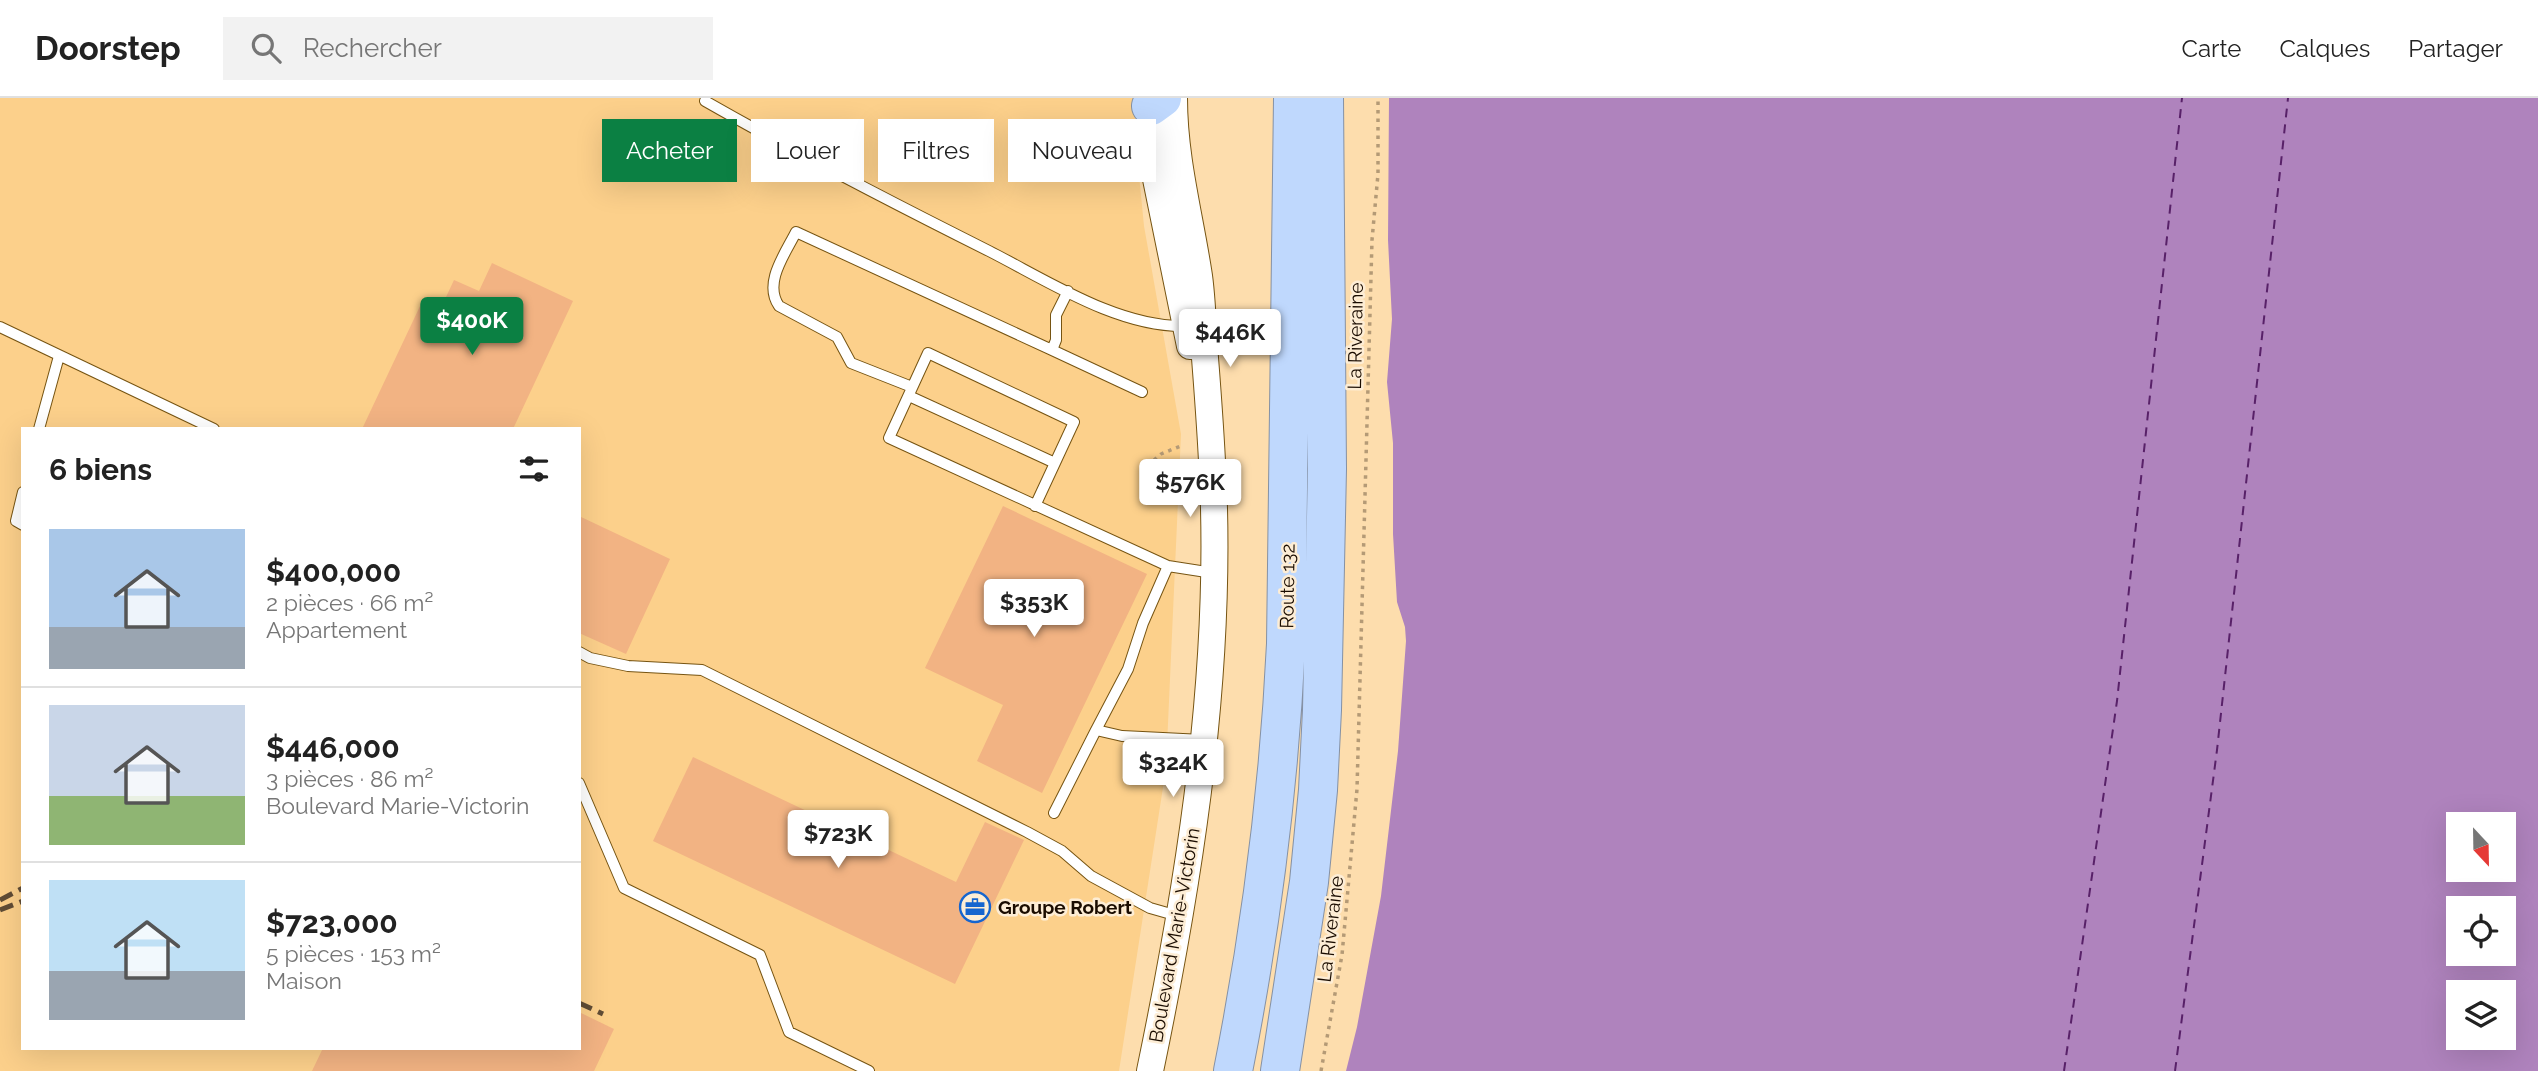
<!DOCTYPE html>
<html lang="fr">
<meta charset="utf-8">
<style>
body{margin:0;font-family:Raleway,sans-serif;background:#f2f2f2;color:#222;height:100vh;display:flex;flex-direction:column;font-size:26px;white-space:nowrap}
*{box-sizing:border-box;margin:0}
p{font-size:23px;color:#767676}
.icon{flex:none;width:38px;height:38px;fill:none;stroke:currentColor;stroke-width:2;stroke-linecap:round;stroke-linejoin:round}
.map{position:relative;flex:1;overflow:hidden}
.side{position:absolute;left:21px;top:329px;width:560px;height:623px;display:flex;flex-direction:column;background:#fff;border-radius:0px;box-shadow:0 7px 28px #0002}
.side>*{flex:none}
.banner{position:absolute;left:602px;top:21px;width:665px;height:63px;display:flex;gap:14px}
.needle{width:46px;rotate:158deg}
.fabs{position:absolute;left:2446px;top:714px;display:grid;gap:14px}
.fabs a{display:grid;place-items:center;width:70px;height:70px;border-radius:0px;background:#fff;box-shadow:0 7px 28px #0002;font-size:35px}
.price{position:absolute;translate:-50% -60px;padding:0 16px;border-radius:7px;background:#fff;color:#222;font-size:23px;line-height:46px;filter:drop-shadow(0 2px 4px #0008)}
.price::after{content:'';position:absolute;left:50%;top:42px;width:21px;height:16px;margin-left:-10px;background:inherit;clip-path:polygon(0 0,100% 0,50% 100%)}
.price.current{background:#0b8043;color:#fff}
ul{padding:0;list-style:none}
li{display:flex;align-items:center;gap:21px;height:175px;padding:0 28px}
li+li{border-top:2px solid #e0e0e0}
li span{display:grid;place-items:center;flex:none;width:196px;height:140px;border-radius:0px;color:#555}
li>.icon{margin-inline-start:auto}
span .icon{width:84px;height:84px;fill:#fffc;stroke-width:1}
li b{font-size:30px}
h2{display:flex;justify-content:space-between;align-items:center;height:84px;padding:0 28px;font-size:30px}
.tag{padding:0 24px;border-radius:0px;background:#fff;box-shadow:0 7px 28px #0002;font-size:24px;line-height:63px}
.tag.current{background:#0b8043;color:#fff}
header{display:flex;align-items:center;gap:42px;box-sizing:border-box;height:98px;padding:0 35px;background:#fff;border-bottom:2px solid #e0e0e0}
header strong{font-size:33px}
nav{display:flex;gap:38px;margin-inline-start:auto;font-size:24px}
.search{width:490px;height:63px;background:#f2f2f2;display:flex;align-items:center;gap:18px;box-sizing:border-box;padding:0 24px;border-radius:0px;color:#767676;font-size:26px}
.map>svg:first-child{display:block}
.built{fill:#fcd08b;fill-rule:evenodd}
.water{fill:#af83bd;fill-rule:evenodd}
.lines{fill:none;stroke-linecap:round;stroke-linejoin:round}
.ferry{stroke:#582168;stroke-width:2;stroke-dasharray:9 7;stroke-linecap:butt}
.building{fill:#f2b383}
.service-casing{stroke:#765412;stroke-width:12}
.tertiary-casing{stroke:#765412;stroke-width:28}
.motorway-casing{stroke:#8591a4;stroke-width:40}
.path{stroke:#b49a76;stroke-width:3.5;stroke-dasharray:3.5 5;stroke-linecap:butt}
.service{stroke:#fff;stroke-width:10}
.tertiary{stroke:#fff;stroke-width:26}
.motorway{stroke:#bfd8fd;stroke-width:38}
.rail{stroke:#604c35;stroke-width:5;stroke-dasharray:14 7;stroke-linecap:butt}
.labels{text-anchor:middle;stroke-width:5;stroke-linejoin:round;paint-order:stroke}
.street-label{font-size:19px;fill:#1a0c00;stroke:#fdedd5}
.poi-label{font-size:19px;font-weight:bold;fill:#1a0c00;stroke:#fdedd5;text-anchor:start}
</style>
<header>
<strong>Doorstep</strong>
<div class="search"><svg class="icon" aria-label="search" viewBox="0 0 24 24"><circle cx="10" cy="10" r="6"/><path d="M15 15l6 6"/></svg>Rechercher</div>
<nav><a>Carte</a><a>Calques</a><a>Partager</a></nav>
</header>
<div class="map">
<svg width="2538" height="973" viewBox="0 0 2538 973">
<rect width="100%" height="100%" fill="#fdddad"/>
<path class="built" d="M0,0H1134L1136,46L1144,128L1181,336L1166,670L1119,973H0ZM23,331H579V950H23Z"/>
<path class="water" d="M1389,0H2538V973H1346L1357,929L1381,798L1398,653L1406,543L1405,529L1397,504L1393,436V345L1387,284L1392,221L1388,142ZM2459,726H2504V772H2459ZM2459,810H2504V856H2459ZM2459,894H2504V940H2459Z"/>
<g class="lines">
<path class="ferry" d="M2064,973L2117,603L2182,0
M2175,973L2217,652L2288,0"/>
</g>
<path class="building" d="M492,165L573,203L513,331H362L421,206L439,214L454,182L479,193Z
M1003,408L1147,476L1042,695L977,663L1003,607L925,570Z
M579,418L670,461L626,556L579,535Z
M693,659L956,784L985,724L1024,742L955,886L653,743Z
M579,914L614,931L594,973H312L323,950H579Z"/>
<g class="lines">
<g class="service-casing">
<path id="service" d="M705,3C798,56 893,105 989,153C1048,183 1119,230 1186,228
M1068,193L1056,217V242L1052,252L1142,294
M0,229L214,331
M912,289L851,265L837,239L779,208C763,185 785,156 796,134L1052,252
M909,298L1055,365
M39,331L59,258
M23,394L16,423L23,427
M1035,408L1074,324L928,255L889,340L1168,468
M579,554L590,560L628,568L702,572L1027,734L1062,753L1091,778L1150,810L1178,818
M1096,632L1128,571L1143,525L1168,468L1213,475
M579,685L624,790L760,857L789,934L869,973
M1054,715L1096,632L1122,638L1203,642"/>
</g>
<g class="tertiary-casing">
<path id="tertiary" d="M1150,0L1156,81L1190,248
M1150,973C1191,776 1224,564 1212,363C1210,324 1207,285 1204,247C1203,224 1202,200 1199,178C1190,118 1174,61 1174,0"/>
</g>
<g class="motorway-casing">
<path id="motorway" d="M1151,8L1162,0
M1233,973C1261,832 1279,690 1286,546L1293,0
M1280,973L1309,784L1318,692L1322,612L1327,371L1324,0"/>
</g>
<path class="path" d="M1154,362L1161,356L1183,347
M1235,381L1238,382L1237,396
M1321,973L1342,857L1357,691L1372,142L1378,76V0"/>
<use href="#service" class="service"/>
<use href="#tertiary" class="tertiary"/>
<use href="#motorway" class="motorway"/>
<path class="rail" d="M0,802L23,790
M0,812L23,803
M579,905L603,916"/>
</g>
<defs>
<g id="office-ring" transform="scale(1.575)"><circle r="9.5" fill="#fdedd5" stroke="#1665cf" stroke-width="1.5"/><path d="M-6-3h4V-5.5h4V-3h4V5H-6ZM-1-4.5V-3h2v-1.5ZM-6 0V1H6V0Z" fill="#1665cf"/></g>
</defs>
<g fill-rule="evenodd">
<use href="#office-ring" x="975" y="809"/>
</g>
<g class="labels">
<g class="street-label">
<text transform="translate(1355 238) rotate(-89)" y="7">La Riveraine</text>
<text transform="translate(1287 488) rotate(-89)" y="7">Route 132</text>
<text transform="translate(1330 831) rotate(-83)" y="7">La Riveraine</text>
<text transform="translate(1174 837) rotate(-80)" y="7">Boulevard Marie-Victorin</text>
</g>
<g class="poi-label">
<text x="998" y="816">Groupe Robert</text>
</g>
</g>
</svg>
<div class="fabs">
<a><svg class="needle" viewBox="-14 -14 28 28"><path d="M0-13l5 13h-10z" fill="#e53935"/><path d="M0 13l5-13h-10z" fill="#767676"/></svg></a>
<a><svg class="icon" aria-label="locate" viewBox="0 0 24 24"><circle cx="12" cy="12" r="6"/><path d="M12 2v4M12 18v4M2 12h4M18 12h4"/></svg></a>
<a><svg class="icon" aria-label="layers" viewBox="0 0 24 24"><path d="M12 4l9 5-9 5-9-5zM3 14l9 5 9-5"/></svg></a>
</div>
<b class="price current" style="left:472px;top:259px">$400K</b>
<b class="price" style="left:1230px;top:271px">$446K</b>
<b class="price" style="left:1190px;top:421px">$576K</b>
<b class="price" style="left:1034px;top:541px">$353K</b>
<b class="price" style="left:1173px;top:701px">$324K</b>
<b class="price" style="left:838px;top:772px">$723K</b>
<div class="banner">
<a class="tag current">Acheter</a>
<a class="tag">Louer</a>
<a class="tag">Filtres</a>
<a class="tag">Nouveau</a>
</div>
<section class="side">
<h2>6 biens<svg class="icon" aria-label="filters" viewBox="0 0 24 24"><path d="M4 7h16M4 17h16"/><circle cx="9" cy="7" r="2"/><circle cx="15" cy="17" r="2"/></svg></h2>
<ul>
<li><span style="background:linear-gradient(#a9c7e8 70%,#9aa5b1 0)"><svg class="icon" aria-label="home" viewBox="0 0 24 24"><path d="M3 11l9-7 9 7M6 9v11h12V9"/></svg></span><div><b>$400,000</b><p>2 pièces · 66 m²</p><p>Appartement</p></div></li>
<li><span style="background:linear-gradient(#c9d6e8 65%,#8fb573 0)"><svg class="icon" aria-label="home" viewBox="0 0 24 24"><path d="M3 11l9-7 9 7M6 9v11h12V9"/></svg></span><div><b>$446,000</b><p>3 pièces · 86 m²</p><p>Boulevard Marie-Victorin</p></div></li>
<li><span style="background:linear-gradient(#bfe0f5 65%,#9aa5b1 0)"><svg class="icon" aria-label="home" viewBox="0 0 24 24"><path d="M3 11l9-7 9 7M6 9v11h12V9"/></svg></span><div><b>$723,000</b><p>5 pièces · 153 m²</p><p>Maison</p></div></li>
</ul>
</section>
</div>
